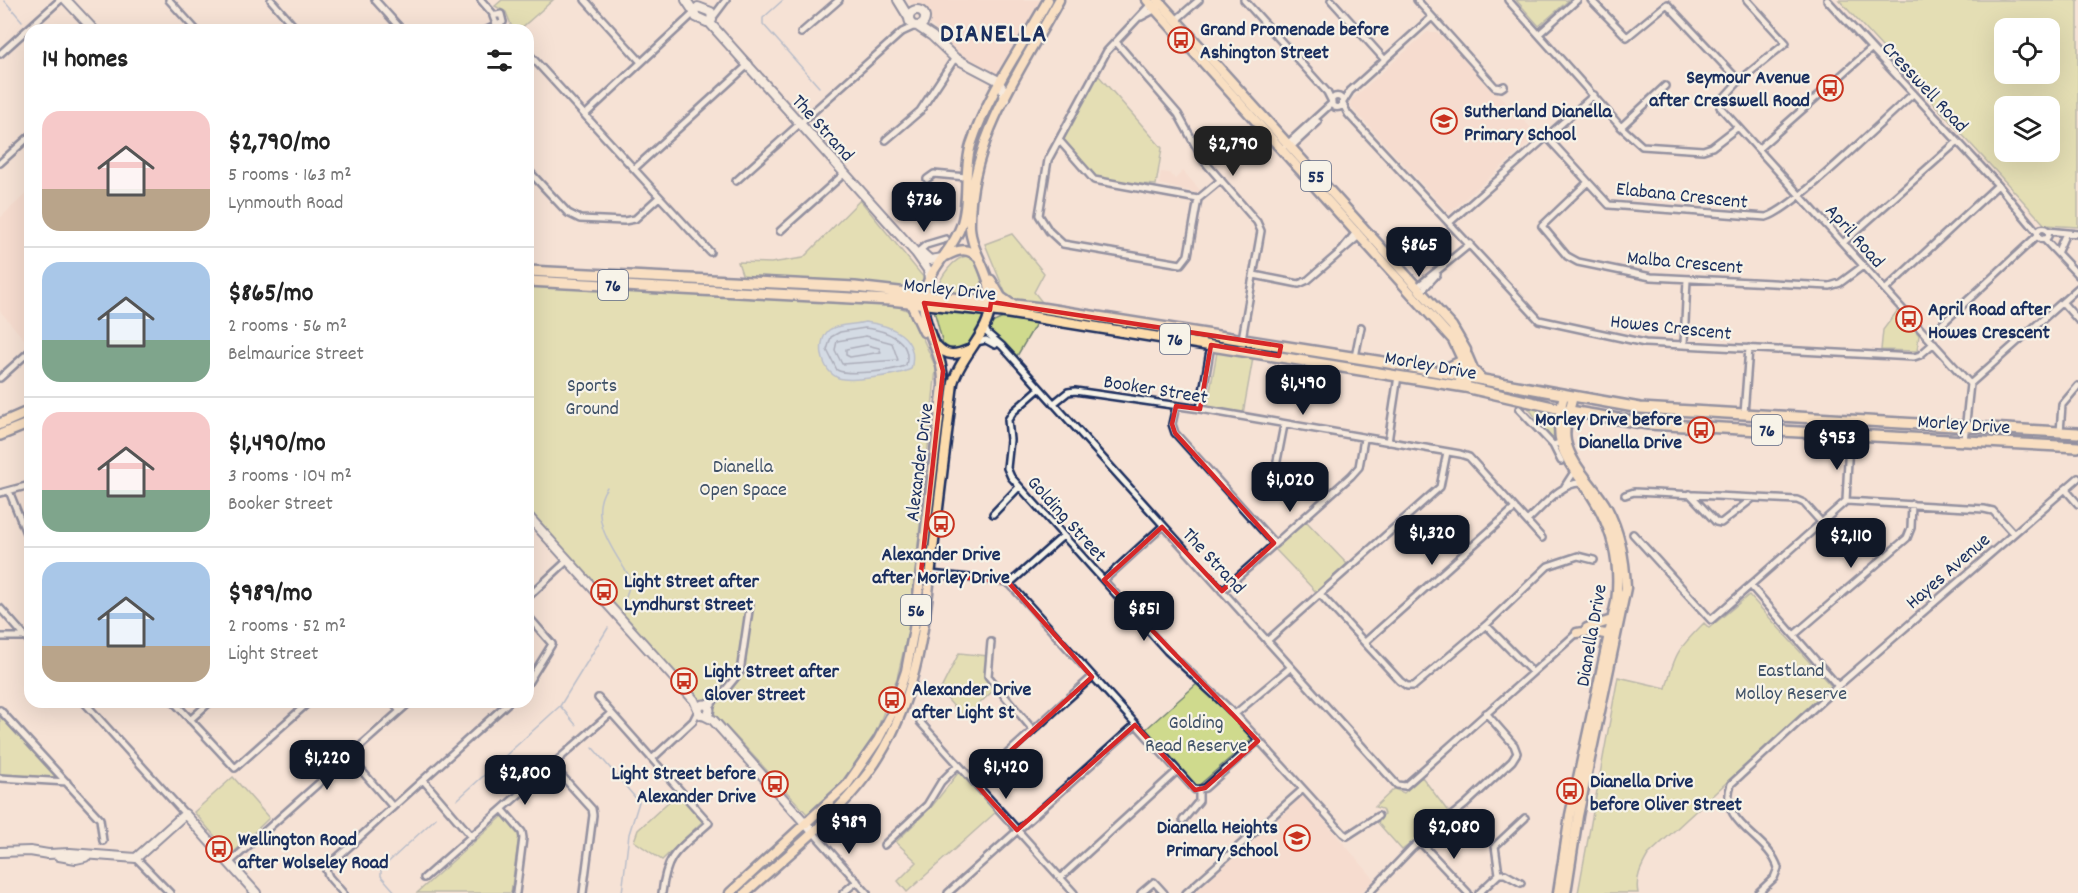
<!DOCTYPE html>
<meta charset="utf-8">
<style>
body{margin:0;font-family:Dekko,sans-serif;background:#f2f2f2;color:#222;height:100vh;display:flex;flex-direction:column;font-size:22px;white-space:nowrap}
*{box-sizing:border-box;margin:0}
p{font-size:20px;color:#767676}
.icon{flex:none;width:33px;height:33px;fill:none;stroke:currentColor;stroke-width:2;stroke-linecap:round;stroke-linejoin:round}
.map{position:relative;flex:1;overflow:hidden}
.sheet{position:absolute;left:24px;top:24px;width:510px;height:684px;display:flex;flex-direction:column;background:#fff;border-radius:18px;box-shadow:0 6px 24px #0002}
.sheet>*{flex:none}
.buttons{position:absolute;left:1994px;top:18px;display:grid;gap:12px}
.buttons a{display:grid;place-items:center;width:66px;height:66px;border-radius:12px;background:#fff;box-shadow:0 6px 24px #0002;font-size:30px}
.price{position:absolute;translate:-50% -51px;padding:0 14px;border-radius:12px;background:#111827;color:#fff;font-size:20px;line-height:39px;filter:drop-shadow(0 2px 3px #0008)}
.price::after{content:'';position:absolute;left:50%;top:36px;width:18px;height:14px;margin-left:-9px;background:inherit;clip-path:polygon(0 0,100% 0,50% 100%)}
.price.active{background:#222;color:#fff}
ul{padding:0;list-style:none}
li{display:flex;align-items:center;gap:18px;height:150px;padding:0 18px}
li+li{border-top:2px solid #e0e0e0}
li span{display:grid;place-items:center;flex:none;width:168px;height:120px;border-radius:18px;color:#555}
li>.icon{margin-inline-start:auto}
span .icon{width:72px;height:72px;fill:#fffc;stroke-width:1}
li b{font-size:26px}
h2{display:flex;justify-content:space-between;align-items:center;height:72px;padding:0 18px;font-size:26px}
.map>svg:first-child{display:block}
.built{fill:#f5d6c8}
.green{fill:#cfda8d;stroke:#758476;stroke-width:1.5;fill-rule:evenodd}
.water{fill:#acd3f6;stroke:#7291b9;stroke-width:1.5}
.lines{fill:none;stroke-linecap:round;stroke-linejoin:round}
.shore{stroke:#55719b;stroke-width:1.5}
.stream{stroke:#7291b9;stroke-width:1.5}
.street-casing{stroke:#1b2f5e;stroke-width:10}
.secondary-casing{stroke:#1b2f5e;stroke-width:12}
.primary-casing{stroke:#1b2f5e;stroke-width:13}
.highway-casing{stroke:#1b2f5e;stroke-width:14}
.street{stroke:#f7f3e8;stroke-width:5}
.secondary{stroke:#f7f3e8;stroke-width:8}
.primary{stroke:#fcdcac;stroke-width:8}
.highway{stroke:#fcdcac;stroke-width:9}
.marked{fill:none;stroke:#d62828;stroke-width:4.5;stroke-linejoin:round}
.labels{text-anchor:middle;stroke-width:4.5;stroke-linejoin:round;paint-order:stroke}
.shield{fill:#f7f3e8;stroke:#5d6a87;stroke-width:1.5}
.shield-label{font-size:18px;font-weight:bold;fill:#1b2f5e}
.poi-label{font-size:20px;font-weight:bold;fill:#1b2f5e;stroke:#f7f3e8;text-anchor:start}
.street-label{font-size:20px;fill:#1b2f5e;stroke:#f7f3e8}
.park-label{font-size:20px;fill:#3f5167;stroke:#f7f3e8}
.district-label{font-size:26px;font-weight:bold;letter-spacing:1.5px;fill:#1b2f5e;stroke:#f7f3e8}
</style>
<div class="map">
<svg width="2078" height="893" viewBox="0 0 2078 893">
<rect width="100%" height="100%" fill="#f6e2d5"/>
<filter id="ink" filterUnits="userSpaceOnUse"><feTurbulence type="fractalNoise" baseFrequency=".0167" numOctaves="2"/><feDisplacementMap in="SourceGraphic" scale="12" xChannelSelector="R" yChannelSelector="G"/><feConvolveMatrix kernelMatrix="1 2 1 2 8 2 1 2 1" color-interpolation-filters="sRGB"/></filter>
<g filter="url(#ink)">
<path class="built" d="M908,0H1041L1001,76L960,56Z
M1427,32H1437L1538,135L1449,213L1350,106L1351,100Z
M1183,171L1200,190L1197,193L1159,184L1161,172L1170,173L1175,179Z
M30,190V342L28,344L0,311V218Z
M1302,795L1375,880L1361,893H1193Z"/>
<path class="green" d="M502,0H553L519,30H513L506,12L495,6Z
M1516,0H1569L1539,26Z
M1839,0H2078V227L2045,225ZM2004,28H2049V74H2004ZM2004,106H2049V152H2004Z
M1098,75L1162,148L1156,185C1138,183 1111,187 1094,176C1083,168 1074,153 1065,143L1064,138Z
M860,200L924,278L918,288L743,277L738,262L771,263L803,258Z
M1012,234L1044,273L1034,292L1042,302V305L1015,302L1007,297L985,244Z
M968,256L976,260L986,297L936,291C940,278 953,257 968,256Z
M528,285L895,305L911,312L936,368L910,624L897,678L874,737L838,787L813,812L807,814L713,712L702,705L528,509Z
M934,310L984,316L968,344L955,353L944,348Z
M1898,310L1919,335L1917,351L1881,350L1883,330Z
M1003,318L1037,322L1017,356L988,329L994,322Z
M1217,352L1253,358L1243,414L1207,408Z
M1526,405L1555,413L1553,440Z
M1306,521L1347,564L1316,592L1275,549Z
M1749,595L1831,686L1648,855C1641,867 1635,879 1638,893H1578L1618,677L1666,688C1675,653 1678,649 1704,623L1709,628Z
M959,653L988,656L987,680L994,690L964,718L940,691Z
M1198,683L1252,739L1197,787L1146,729Z
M0,716L62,782L0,778Z
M958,773H962L996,812L907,892L898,881L917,862L896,842L933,805Z
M233,777L269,818L231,855L194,812Z
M1422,777L1450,814L1402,850L1378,823L1384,814L1382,809L1375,807L1394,789L1404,793Z
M678,793L703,821L662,860L634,841L638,830Z
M503,816L519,836L511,893H417Z"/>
<path class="water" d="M865,322C891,325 920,336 911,369C900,375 856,381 843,379C823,377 814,343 829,330C837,324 855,325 865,322Z"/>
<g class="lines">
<path class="shore" d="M865,328C884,330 913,339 906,365C896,371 847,376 837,370L827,350L831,337L840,332Z
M866,336L892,343L898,360L842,364L835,350L837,341Z
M867,345L879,348L881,352L850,357L846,355V349Z"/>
<path class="stream" d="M4,0L22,21
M783,0L763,18V24L819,87
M607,487C586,517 615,553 631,579L624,605
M561,707L576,725
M593,748L639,802L629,834L622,893
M457,800L560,706L608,628
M396,893L381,876V869L436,818"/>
<g class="street-casing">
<path id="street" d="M169,0L196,30
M271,0L297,30
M375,0L402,30
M481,0L494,15
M585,0L641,62
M1244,0L1327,92L1332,102
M1331,0L1385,60
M1417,0L1495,87L1501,88L1504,86
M1508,0L1621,127L1642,146L1703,150L1712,147L1738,127
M1591,0L1627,37L1667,4L1739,81
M1747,0L1786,43L1739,81L1720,102V107L1970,384
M1827,0L1998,185L2037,232
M1152,3L1107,51L1048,160L1039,215L1049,231L1063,244L1181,264L1188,255L1198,199L1221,180
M714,16L726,0
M1141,17L1158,8
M1176,20L1199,0
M487,30L503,22L501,14L493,16L496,24
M801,33L839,0
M1539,34L1577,0
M1116,42L1178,114L1204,161L1257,222L1261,231L1242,339
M528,53L710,252
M0,54L60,0
M1331.5 102a5.5 5.5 0 1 1 11 0a5.5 5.5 0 1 1-11 0Z
M1343,102L1350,91L1432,17
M1343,104L1348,114L1539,320L1645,343L1914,357L1920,355L1934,343
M586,114L694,13
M1621,127L1665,86
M1547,137L1609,205L1766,217C1793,210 1886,117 1913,94
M886,140L920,111L955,58
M1059,140L1094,180L1198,199
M1285,146L1332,103
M1290,148L1318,122
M1758,149L1871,49
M0,163L30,136
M634,169L749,64
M528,170L568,213L580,219L624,221L635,219L658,198
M927,179L934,174L966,177
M736,181L902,32L915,26
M1588,182L1542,226L1567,256L1578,262L1651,277L1830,286L1840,283L1863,266
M1450,222L1594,95
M2037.5 234a5.5 5.5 0 1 1 11 0a5.5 5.5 0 1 1-11 0Z
M780,231L845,173
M2047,231L2078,234
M2044,239L2078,275
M1844,242L1957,142
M1344,247L1357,231
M2058,251L2066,233
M918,252L926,245L946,239
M1254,275L1299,284L1308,280L1360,235
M1416,288L1470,244
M1886,289L1998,185
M1420,293L1437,274
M2063,303L2078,320
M985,327L987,333L1002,346L1397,785L1405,786L1577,633
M1928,337L2037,236
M976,342L986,340L995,345
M1684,344L1687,279
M1355,357L1361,327
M0,378L30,351
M1039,389L1013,412L1008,420L1010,440L1007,468L1011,477L1167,651L1235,714L1343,833L1347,836L1378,816
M1053,404L1068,392L1075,391L1200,409L1460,454L1469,457L1542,538
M1176,406L1172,424L1175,433L1274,543
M1200,409L1211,345
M1519,409L1553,445L1562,442
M1744,414L1749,348
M2060,432L2062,405L2078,386
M1964,441L1970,384L2078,288
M1388,442L1398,376
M1553,445L1561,461
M1277,461L1284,425
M1565,486L1574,472
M2065,489L2078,504
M9,491L30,543
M0,493L30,485
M1690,494L1716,522L1721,523L1753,498
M1625,495L1634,492L1797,500L1804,503L1821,522
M1846,501L1984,509L1993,511L2012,532
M993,514L1019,487
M1527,521C1542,508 1561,482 1581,483
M1633,534L1711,620L1846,501L1850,420
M921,573L1008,582L1195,790L1205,788L1258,741
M1104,580L1162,527
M1009,584L1063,536
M1751,586L1838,686
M1222,591L1351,476L1359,467L1364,439
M1320,594L1400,681L1407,686H1414L1486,625L1548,566L1578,556L1594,560
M528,597L568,560
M0,608L30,642
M528,616L552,644L528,683
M1486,625L1532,672
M1794,635L1907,538L1911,528L1912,504
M0,637H26
M1267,641L1440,487L1447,452
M991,642L988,676L1033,730
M1365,642L1515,508
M598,698L709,823C679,850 667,851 662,893
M84,702L185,814
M174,702L235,768L309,702
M392,702L400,711
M705,704L722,694L740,672L750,604
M709,709L715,699
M0,710L100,819L103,841
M1235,714L1290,668
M190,720L210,702
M920,722L1074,893
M349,756L393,807
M653,758L693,721L698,711
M552,765L592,809L593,815L583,893
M0,778L67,782
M423,780L472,837
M975,783L1092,677
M503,810L522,832L523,838L516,893
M1183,820L1199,801V791
M813,832L867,893
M1421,843L1468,893
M884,845L927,805L941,782L958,765
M136,858L170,893
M229,863L410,702
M1499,874L1495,846L1525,818
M1499,874H1505L1521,883
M424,878L611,713
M1060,878L1177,771
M343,893L329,877L326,870L329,865L509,702
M843,893L857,881
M948,893L1135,725
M1141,893L1154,882L1164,893
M1186,893L1303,789
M1369,893L1412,848L1466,804L1512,761L1517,753L1514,745L1486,713
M1479,893L1499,874
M1758,893L1774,878L1778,868C1769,836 1717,824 1731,784L1838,686L2078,478"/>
</g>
<g class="secondary-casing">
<path id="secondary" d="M66,0L94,30
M686,0L694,12
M898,0L909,18
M698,7L711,12L712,20L707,22L696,17L694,11Z
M909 18a8 8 0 1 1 16 0a8 8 0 1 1-16 0Z
M709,22L916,253L928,270L929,279
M917,26L932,36L955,58L997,80L1003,89L1005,99
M921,252L930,260L943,258
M528,516L694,700L698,709
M698.5 710a5.5 5.5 0 1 1 11 0a5.5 5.5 0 1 1-11 0Z
M705,716L713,720L813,832
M0,852L30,851L48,854L70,853L136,858L185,814L256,893
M59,856L76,859L85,857"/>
</g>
<g class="primary-casing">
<path id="primary" d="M1147,0L1453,340L1461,357L1460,383
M1158,0L1452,326L1466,350V384
M946,256C959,249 968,247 979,258
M991,280L1001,297L1011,304
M910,302L924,332
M937,346C947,357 956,355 968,350
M1587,628L1612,620
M1577,633L1590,631L1605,634L1613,631
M730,893L846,786L878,740L891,715L906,671L914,629L943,386C945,353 919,327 924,294C929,268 953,250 961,226C970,201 963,171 971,145C988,93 1022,47 1048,0
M745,893C787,855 834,819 868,773C917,706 924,630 933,550C940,494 946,438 953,383C960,357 986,337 990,310C996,276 971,255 970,227C968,143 1020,71 1059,0
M1558,893L1570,815L1616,602C1620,571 1615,540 1601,512C1577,464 1547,457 1564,395
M1566,893L1578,816L1626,588C1625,560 1620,532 1607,508C1595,486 1571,466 1566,441C1563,427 1570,410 1573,396"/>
</g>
<g class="highway-casing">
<path id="highway" d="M528,271L855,287L1041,308L1383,362L1640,408L2078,433
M528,281L890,300L1002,312L1465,387L1570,411L1648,424L2078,447
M1467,356L1473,370L1481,379
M1439,372L1462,361
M0,424L30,411
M0,435L30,423"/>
</g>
<use href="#street" class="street"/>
<use href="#secondary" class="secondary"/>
<use href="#primary" class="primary"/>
<use href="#highway" class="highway"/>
</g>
</g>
<path d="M0 0H2078V893H0ZM991,302L1281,346L1279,356L1211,345L1200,409L1176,406L1172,424L1175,433L1274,543L1222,591L1162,527L1104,580L1258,741L1205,788L1195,790L1135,725L1017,830L975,783L1092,677L1008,582L921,573L943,371L924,303L990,310Z" fill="#f6e2d5" fill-opacity=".55" fill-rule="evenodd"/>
<path class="marked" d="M991,302L1281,346L1279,356L1211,345L1200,409L1176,406L1172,424L1175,433L1274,543L1222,591L1162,527L1104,580L1258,741L1205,788L1195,790L1135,725L1017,830L975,783L1092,677L1008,582L921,573L943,371L924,303L990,310Z"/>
<defs>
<g id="bus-ring" transform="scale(1.35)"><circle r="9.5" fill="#f7f3e8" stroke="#c8321e" stroke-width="1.5"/><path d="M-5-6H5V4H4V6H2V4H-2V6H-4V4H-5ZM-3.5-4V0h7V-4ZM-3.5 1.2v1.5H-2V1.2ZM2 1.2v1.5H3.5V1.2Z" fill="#c8321e"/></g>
<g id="school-ring" transform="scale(1.35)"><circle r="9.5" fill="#f7f3e8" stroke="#c8321e" stroke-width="1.5"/><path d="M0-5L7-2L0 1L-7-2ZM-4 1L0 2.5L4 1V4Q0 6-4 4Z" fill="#c8321e"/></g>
</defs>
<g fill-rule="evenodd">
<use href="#bus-ring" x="1181" y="40"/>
<use href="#bus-ring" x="1830" y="88"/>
<use href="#school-ring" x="1444" y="121"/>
<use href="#bus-ring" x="1909" y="319"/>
<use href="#bus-ring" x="1701" y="430"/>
<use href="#bus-ring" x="941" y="524"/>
<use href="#bus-ring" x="604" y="592"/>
<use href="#bus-ring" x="684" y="681"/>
<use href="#bus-ring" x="892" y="700"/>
<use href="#bus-ring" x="775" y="784"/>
<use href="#bus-ring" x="1570" y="791"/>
<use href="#school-ring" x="1297" y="838"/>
<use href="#bus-ring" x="219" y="849"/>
</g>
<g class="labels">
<g class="shield">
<rect x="1301" y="161" width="30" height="30" rx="4.5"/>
<rect x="598" y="270" width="30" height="30" rx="4.5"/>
<rect x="1160" y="324" width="30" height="30" rx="4.5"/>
<rect x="1752" y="415" width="30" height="30" rx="4.5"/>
<rect x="901" y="595" width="30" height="30" rx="4.5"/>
</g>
<g class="shield-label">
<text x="1316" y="182">55</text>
<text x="613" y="291">76</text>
<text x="1175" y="345">76</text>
<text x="1767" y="436">76</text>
<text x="916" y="616">56</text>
</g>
<g class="poi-label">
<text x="1200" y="35">Grand Promenade before<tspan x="1200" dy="23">Ashington Street</tspan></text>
<text x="1810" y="83" text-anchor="end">Seymour Avenue<tspan x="1810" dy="23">after Cresswell Road</tspan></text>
<text x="1464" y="117">Sutherland Dianella<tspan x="1464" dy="23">Primary School</tspan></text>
<text x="1928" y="315">April Road after<tspan x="1928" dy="23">Howes Crescent</tspan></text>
<text x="1682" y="425" text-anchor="end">Morley Drive before<tspan x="1682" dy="23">Dianella Drive</tspan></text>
<text x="941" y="560" text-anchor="middle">Alexander Drive<tspan x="941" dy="23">after Morley Drive</tspan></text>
<text x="624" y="587">Light Street after<tspan x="624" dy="23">Lyndhurst Street</tspan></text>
<text x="704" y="677">Light Street after<tspan x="704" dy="23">Glover Street</tspan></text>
<text x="912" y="695">Alexander Drive<tspan x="912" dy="23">after Light St</tspan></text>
<text x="756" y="779" text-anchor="end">Light Street before<tspan x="756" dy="23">Alexander Drive</tspan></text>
<text x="1590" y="787">Dianella Drive<tspan x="1590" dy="23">before Oliver Street</tspan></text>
<text x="1278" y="833" text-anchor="end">Dianella Heights<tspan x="1278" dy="23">Primary School</tspan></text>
<text x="238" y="845">Wellington Road<tspan x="238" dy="23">after Wolseley Road</tspan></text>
</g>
<g class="street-label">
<text transform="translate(1926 86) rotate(47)" y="7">Cresswell Road</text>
<text transform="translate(824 127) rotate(48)" y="7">The Strand</text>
<text transform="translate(1682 194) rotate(6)" y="7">Elabana Crescent</text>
<text transform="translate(1856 235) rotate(48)" y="7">April Road</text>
<text transform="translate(1685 261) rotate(5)" y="7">Malba Crescent</text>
<text transform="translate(950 288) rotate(6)" y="7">Morley Drive</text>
<text transform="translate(1671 326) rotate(6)" y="7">Howes Crescent</text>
<text transform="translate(1431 364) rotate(10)" y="7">Morley Drive</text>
<text transform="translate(1156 388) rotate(9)" y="7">Booker Street</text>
<text transform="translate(1964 423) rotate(4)" y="7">Morley Drive</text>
<text transform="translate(918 462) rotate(-83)" y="7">Alexander Drive</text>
<text transform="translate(1068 518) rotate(48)" y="7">Golding Street</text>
<text transform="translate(1215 560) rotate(47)" y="7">The Strand</text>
<text transform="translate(1947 570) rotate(-41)" y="7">Hayes Avenue</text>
<text transform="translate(1590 635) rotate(-80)" y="7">Dianella Drive</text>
</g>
<g class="park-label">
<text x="592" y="391">Sports<tspan x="592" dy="23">Ground</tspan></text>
<text x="743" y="472">Dianella<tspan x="743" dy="23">Open Space</tspan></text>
<text x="1791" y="676">Eastland<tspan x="1791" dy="23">Molloy Reserve</tspan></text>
<text x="1196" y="728">Golding<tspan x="1196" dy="23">Read Reserve</tspan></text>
</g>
<g class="district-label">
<text x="994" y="41">DIANELLA</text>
</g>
</g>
</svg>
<div class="buttons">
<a><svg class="icon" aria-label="locate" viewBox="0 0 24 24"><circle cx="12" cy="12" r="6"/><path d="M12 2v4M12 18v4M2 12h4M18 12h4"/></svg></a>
<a><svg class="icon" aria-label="layers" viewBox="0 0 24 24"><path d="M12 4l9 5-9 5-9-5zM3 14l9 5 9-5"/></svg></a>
</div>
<b class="price active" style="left:1233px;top:177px">$2,790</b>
<b class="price" style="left:924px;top:233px">$736</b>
<b class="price" style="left:1419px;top:278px">$865</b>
<b class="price" style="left:1303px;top:416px">$1,490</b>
<b class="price" style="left:1837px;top:471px">$953</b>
<b class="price" style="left:1290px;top:513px">$1,020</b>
<b class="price" style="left:1432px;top:566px">$1,320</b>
<b class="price" style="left:1851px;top:569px">$2,110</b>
<b class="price" style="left:1144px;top:642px">$851</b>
<b class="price" style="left:327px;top:791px">$1,220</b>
<b class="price" style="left:1006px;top:800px">$1,420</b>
<b class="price" style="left:525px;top:806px">$2,800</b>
<b class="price" style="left:849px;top:855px">$989</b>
<b class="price" style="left:1454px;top:860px">$2,080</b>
<section class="sheet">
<h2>14 homes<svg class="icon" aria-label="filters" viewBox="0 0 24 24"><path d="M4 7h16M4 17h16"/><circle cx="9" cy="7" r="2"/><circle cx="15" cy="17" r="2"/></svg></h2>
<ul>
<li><span style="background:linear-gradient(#f6c9c9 65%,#b9a48a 0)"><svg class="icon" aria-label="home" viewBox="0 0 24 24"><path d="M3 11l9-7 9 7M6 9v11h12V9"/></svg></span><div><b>$2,790/mo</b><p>5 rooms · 163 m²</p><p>Lynmouth Road</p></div></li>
<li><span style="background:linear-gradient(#a9c7e8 65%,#7fa58c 0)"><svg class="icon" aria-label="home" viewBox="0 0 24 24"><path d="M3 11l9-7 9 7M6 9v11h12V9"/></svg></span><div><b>$865/mo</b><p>2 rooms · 56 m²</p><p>Belmaurice Street</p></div></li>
<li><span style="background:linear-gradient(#f6c9c9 65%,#7fa58c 0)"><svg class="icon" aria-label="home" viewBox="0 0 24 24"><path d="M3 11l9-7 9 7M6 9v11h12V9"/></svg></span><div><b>$1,490/mo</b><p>3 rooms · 104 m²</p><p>Booker Street</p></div></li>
<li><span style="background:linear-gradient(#a9c7e8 70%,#b9a48a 0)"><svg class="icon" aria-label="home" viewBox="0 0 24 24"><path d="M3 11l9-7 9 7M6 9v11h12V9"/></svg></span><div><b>$989/mo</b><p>2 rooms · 52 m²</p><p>Light Street</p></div></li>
</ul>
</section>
</div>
